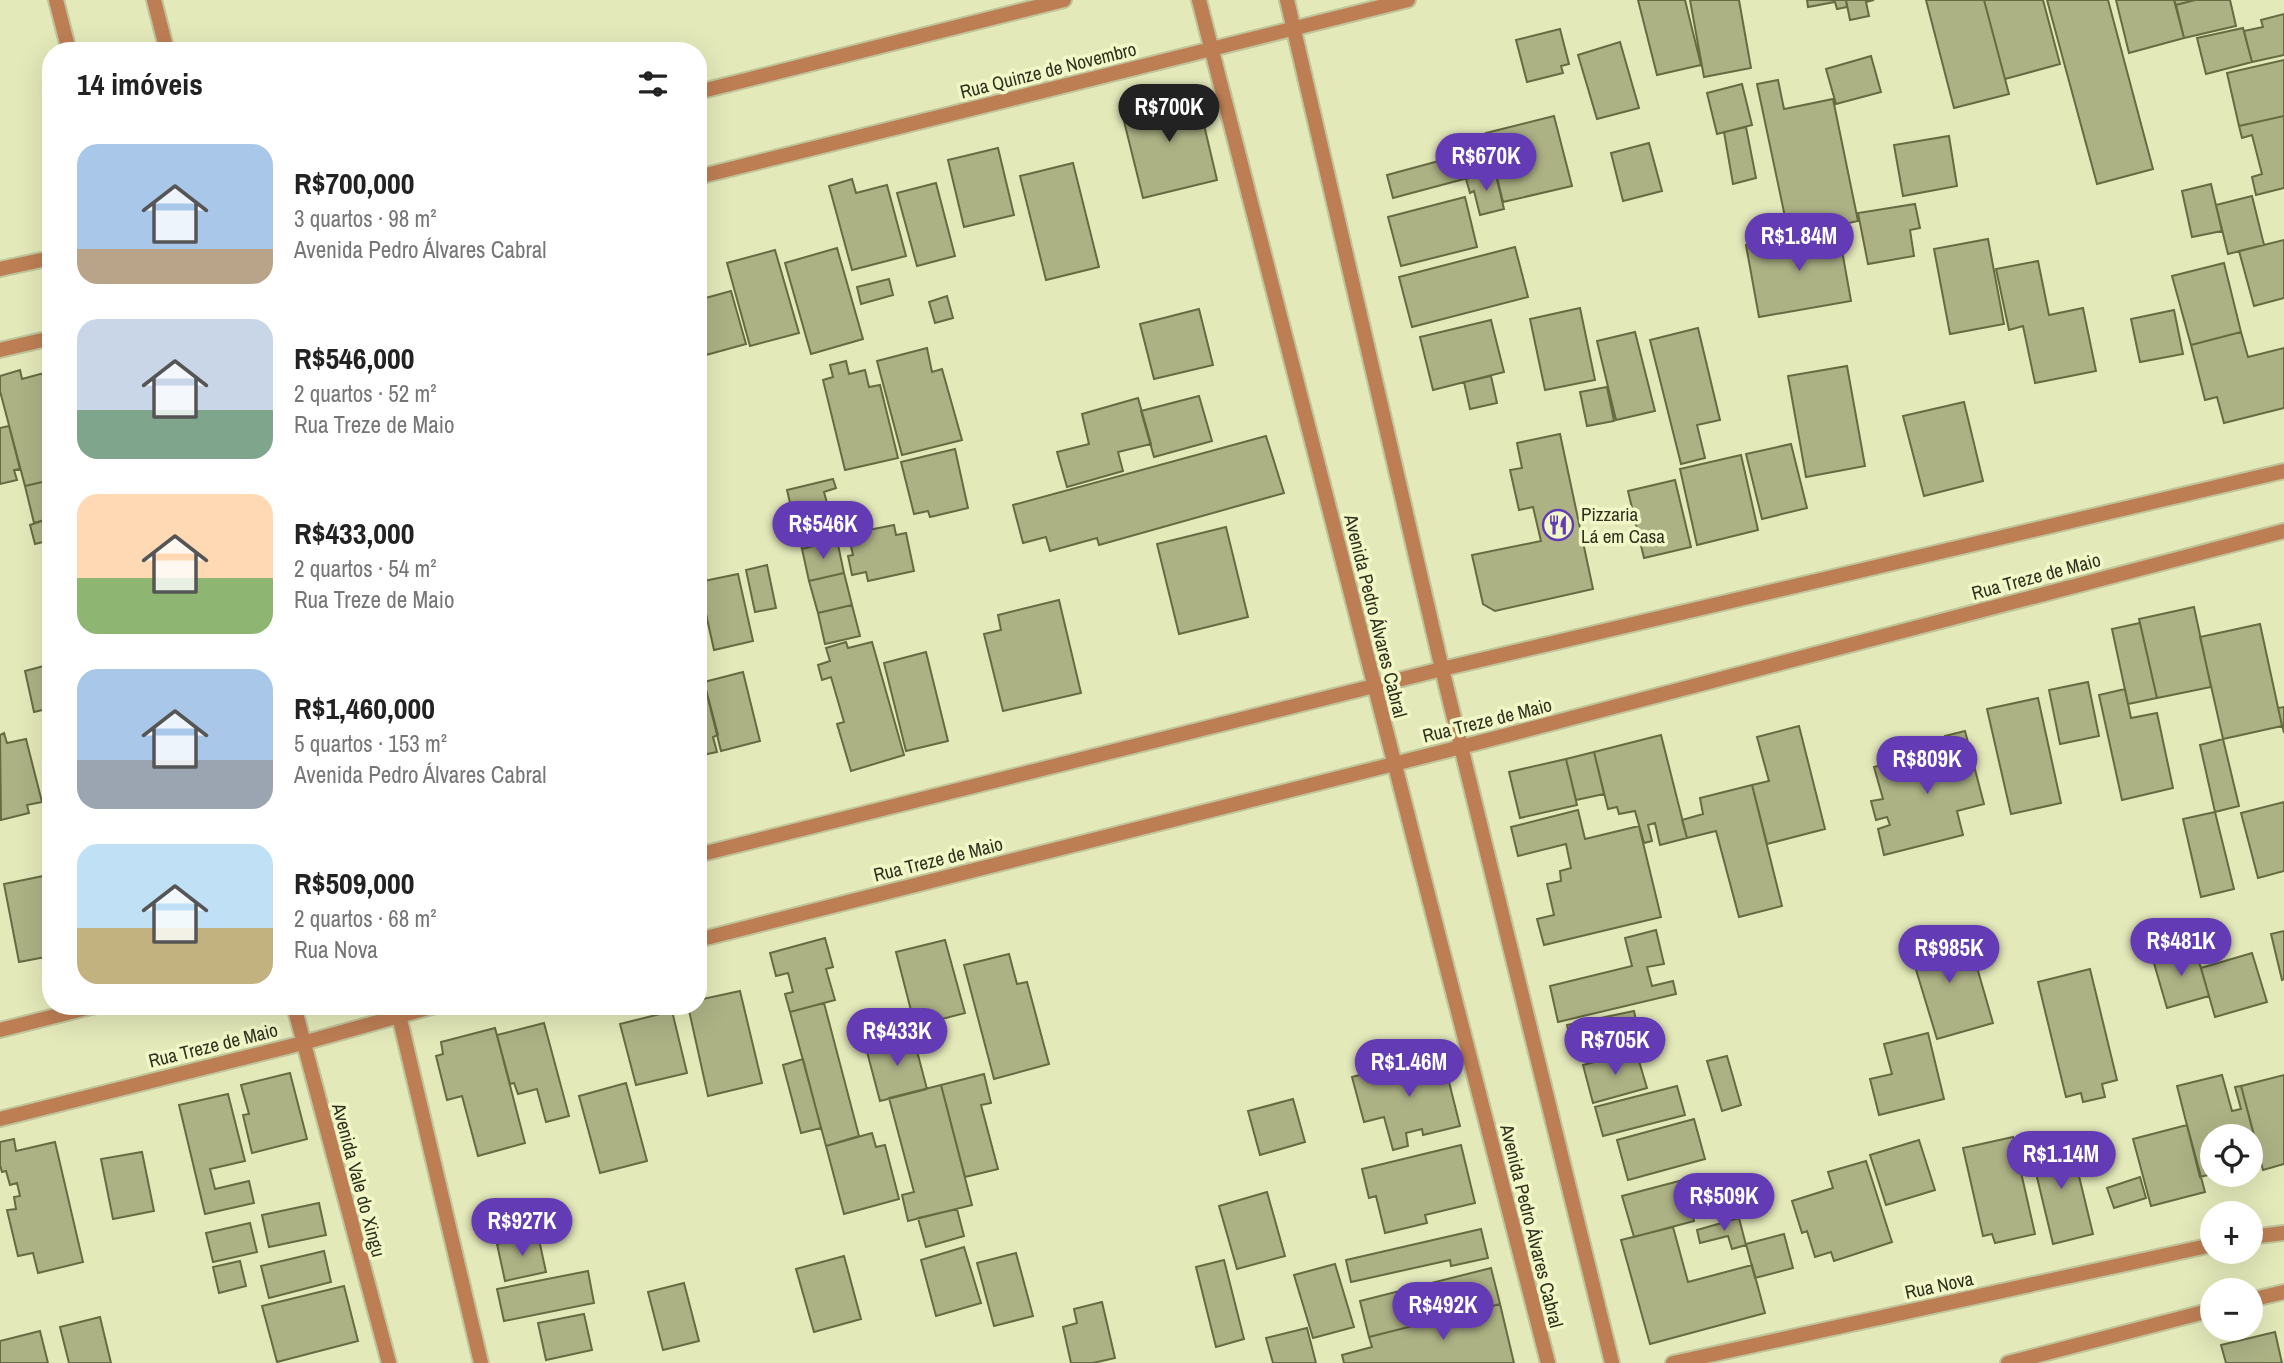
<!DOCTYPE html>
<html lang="pt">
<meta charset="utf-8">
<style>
body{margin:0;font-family:"Archivo Narrow",sans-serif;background:#f2f2f2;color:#222;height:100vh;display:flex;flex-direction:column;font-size:26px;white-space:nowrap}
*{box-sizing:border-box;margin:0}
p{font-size:23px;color:#767676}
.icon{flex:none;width:38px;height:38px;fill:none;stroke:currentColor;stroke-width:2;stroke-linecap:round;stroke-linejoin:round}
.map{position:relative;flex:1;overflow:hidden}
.drawer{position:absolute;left:42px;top:42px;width:665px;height:973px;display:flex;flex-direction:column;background:#fff;border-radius:28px;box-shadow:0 7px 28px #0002}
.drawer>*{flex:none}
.buttons{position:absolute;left:2200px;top:1124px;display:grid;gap:14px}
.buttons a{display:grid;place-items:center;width:63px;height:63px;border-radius:50%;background:#fff;box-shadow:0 7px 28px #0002;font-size:35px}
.price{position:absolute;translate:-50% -60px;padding:0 16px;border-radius:24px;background:#633bb4;color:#fff;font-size:23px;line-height:46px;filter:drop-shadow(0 2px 4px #0008)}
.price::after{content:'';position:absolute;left:50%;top:42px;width:21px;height:16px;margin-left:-10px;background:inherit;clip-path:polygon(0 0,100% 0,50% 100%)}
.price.selected{background:#222;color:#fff}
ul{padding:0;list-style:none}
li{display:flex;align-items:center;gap:21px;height:175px;padding:0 35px}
li span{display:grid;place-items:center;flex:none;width:196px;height:140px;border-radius:21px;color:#555}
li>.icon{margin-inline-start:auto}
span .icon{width:84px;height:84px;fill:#fffc;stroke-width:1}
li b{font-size:30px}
h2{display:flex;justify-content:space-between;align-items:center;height:84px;padding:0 35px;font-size:30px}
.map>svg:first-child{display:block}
.building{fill:#adb285;stroke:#676b41;stroke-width:2}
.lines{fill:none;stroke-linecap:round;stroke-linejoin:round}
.minor-casing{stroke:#c0c49b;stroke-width:18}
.minor{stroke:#bd7e54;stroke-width:14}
.labels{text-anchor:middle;stroke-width:7;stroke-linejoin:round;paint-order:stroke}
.street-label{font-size:19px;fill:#303220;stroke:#f1f7c7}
.poi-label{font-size:19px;fill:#303220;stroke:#f1f7c7;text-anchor:start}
</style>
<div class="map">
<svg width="2284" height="1363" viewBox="0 0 2284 1363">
<rect width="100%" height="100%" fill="#e4e9ba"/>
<path class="building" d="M1638,0H1685L1701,65L1657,75Z
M1690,0H1739L1751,68L1704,77Z
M1807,0H1846L1847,7L1837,9L1835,2L1808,7Z
M1846,0H1874L1866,2L1869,16L1850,20Z
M1926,0H1984L2009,94L1954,108Z
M1984,0H2043L2060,64L2005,79Z
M2047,0H2108L2153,169L2097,184Z
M2116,0H2174L2184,38L2129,53Z
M2174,0H2195L2176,5Z
M2195,0H2230L2236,26L2184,38L2176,5Z
M2284,14V55L2252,62L2244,31L2263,27L2261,20Z
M2243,28L2252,62L2206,74L2197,38Z
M1560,29L1569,64L1561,66L1563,73L1527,82L1516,40Z
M1620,42L1639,108L1597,119L1578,55Z
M1871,56L1881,92L1836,104L1826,69Z
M2284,60V116L2239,126L2227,73Z
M1778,80L1784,109L1833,99L1858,221L1789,236L1757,84Z
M1742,84L1752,125L1717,134L1707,93Z
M1196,91L1217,180L1143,198L1121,109Z
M1554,116L1572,186L1503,202L1486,133Z
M2284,116V188L2256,195L2252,177L2262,174L2252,135L2242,138L2239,126Z
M1746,127L1756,178L1733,184L1724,132Z
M1949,136L1957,186L1903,196L1894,145Z
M1649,143L1662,191L1623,201L1611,153Z
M998,148L1014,215L964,227L948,160Z
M1472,152L1479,175L1393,198L1387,175Z
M1073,163L1099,267L1046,280L1020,176Z
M1495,171L1504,209L1480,215L1474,191L1470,193L1466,179Z
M852,179L856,193L887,185L906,256L852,270L829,186Z
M936,183L955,256L917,266L897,193Z
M2211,184L2222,231L2192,237L2182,191Z
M2252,196L2264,245L2228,254L2216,205Z
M1465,197L1477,247L1401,266L1388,217Z
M1915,204L1920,228L1910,230L1914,256L1868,264L1858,213Z
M1838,228L1851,301L1759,317L1746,245Z
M1988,239L2004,324L1950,334L1934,249Z
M2284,240V298L2254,306L2239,251Z
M1515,247L1528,297L1412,327L1399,277Z
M837,248L863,339L811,354L785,263Z
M775,250L799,333L750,346L727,263Z
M2038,261L2049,315L2083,308L2096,371L2035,383L2023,326L2009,330L1996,269Z
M2224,263L2241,332L2191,345L2172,276Z
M889,279L893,295L861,304L857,287Z
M731,291L746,344L706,355L698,327V300Z
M947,296L953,318L935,323L929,302Z
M1580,308L1595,380L1545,390L1530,319Z
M1199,309L1213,365L1154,379L1140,324Z
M2174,310L2183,354L2140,362L2131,319Z
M1491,320L1504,372L1433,390L1420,337Z
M1698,328L1720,420L1697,425L1705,458L1681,464L1650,340Z
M1635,332L1655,411L1616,420L1597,341Z
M2241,332L2248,357L2284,348V408L2224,423L2217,397L2205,400L2191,345Z
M927,348L932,372L942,369L962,440L902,455L877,361Z
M846,361L849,374L865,370L869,387L880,385L898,458L845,470L823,380L833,377L830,365Z
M1847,366L1865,466L1806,477L1788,376Z
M20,370L22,379L44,373L51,401V480L25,486L0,391V376Z
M51,371V401L44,373Z
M1491,376L1497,403L1470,409L1464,382Z
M1607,387L1614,421L1587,426L1580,392Z
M1199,396L1212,441L1154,457L1141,411Z
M1138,398L1151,444L1118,452L1123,471L1067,487L1057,452L1089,444L1082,414Z
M1964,402L1983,481L1924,496L1903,416Z
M9,426L20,469L14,470L17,480L0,484V428Z
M1560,434L1593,589L1495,611L1483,604L1472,555L1541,541L1533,507L1519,510L1510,470L1522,468L1517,443Z
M1266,436L1284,493L1099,545L1097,538L1050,551L1046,537L1023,543L1013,505Z
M1791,444L1807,508L1762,519L1746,454Z
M955,449L968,508L930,517L928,511L914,514L901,462Z
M1741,455L1758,530L1697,545L1680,469Z
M833,479L836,488L824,492L827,503L792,511L787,490Z
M51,480V518L34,523L25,486Z
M1675,480L1691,547L1644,558L1628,491Z
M827,503L837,540L802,549L792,511Z
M51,518V540L35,544L30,525Z
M894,525L896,535L906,533L914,571L868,581L866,572L852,575L848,556L853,555L848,534Z
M1226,527L1248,617L1179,634L1157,544Z
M837,540L844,573L809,581L802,549Z
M767,565L776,608L755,612L746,570Z
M844,573L852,605L818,613L809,581Z
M738,574L753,641L714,650L699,582Z
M1059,600L1081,693L1003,711L984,634L1001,630L998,615Z
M852,605L860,636L825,644L818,613Z
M2194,607L2211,687L2157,698L2139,619Z
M2140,623L2157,698L2128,704L2112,629Z
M2260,624L2282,726L2223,739L2200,637Z
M846,642L848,648L872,642L904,755L851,771L837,724L844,722L831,677L822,680L818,665L830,661L826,648Z
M926,652L948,741L906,751L884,663Z
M51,664V708L34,712L25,671Z
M743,672L760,741L721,751L704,682Z
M704,682L718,735L713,737L717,752L698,756V684Z
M2088,682L2099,736L2060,744L2049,690Z
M2125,689L2131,718L2157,713L2173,788L2122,800L2099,695Z
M2038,698L2061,803L2011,814L1987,709Z
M2284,707V733L2278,708Z
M1799,726L1825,829L1767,844L1752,785L1769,781L1757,737Z
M1965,731L1984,804L1957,811L1963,835L1884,855L1878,829L1890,825L1887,817L1876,820L1871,801L1883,799L1874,767L1948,748L1945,736Z
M4,733L7,743L26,739L42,802L27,805L29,813L1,820L0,735Z
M1661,735L1687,838L1660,845L1655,823L1648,825L1652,841L1644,843L1635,811L1619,814L1617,807L1608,809L1594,752Z
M2223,739L2239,806L2215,812L2200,745Z
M1594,752L1604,794L1576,800L1566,759Z
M1566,759L1577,805L1520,818L1509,772Z
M1752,785L1782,906L1739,917L1716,831L1687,838L1682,820L1703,814L1700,798Z
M2284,802V871L2258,878L2241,813Z
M1578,810L1585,839L1639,826L1661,917L1544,945L1537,919L1554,915L1547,884L1561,881L1560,871L1571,868L1566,844L1518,856L1511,827Z
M2215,812L2234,889L2201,897L2183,819Z
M48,875L51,889V956L19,962L4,884Z
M1948,928L1957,962L1974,957L1993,1023L1937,1039L1907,940Z
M1656,930L1664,964L1647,967L1652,986L1673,981L1676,994L1558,1022L1550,986L1632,966L1625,938Z
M2284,931V979L2282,980L2271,934Z
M825,938L833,967L826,969L835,1000L790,1012L785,994L793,992L788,973L776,976L770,953Z
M945,940L965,1013L915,1026L896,952Z
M2195,948L2209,996L2167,1008L2153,960Z
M2252,953L2267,1002L2215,1017L2201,968Z
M1009,954L1017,984L1027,982L1049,1064L994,1079L964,965Z
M2090,969L2117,1080L2102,1084L2105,1097L2083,1102L2081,1093L2066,1097L2038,982Z
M740,991L762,1083L708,1096L688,1006H698V1000Z
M824,1003L859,1136L826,1146L790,1012Z
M672,1011L687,1073L636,1085L620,1024Z
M1634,1011L1640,1039L1573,1053L1567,1025Z
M544,1023L569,1116L546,1122L537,1089L518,1094L514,1083L510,1084L497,1035Z
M495,1028L525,1143L478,1156L462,1096L447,1100L436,1056L443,1054L441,1042Z
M1928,1033L1944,1099L1879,1115L1870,1079L1892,1074L1884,1044Z
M913,1036L927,1089L880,1101L866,1048Z
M1636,1051L1647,1088L1593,1103L1583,1065Z
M1442,1054L1460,1126L1423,1135L1422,1129L1406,1133L1408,1146L1393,1150L1384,1117L1364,1122L1352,1077Z
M1727,1056L1741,1105L1722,1111L1707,1061Z
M803,1059L821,1128L801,1133L783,1065Z
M290,1073L307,1139L252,1153L243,1115L249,1114L241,1085Z
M984,1074L991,1103L981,1105L998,1169L965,1177L941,1085Z
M2222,1075L2232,1111L2241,1109L2235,1087L2241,1086L2261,1161L2250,1164V1136H2212V1174L2200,1177L2177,1086Z
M2284,1075V1164L2263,1170L2241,1086Z
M626,1083L647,1161L600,1173L579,1096Z
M941,1085L972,1205L908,1221L902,1195L914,1192L889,1098Z
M1677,1086L1685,1115L1603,1136L1595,1107Z
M228,1094L245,1161L210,1169L215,1189L249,1181L254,1203L205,1214L179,1105Z
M1293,1099L1305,1142L1260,1155L1248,1111Z
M1694,1119L1705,1159L1628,1180L1617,1140Z
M2187,1125L2205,1192L2151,1206L2133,1139Z
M872,1133L876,1147L885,1145L899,1199L844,1214L826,1146Z
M2013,1137L2035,1234L1995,1243L1992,1234L1983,1236L1963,1148Z
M14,1139L16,1151L55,1142L83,1262L38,1273L33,1253L18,1256L7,1210L16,1209L14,1197L20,1196L17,1183L10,1185L6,1171L2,1172L0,1165V1142Z
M2070,1139L2093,1234L2053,1244L2030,1148Z
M1919,1140L1935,1190L1886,1205L1870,1155Z
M1461,1145L1475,1203L1425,1215L1427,1223L1385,1233L1376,1196L1369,1198L1362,1169Z
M142,1152L154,1211L113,1219L101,1159Z
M1866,1161L1892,1242L1834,1261L1831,1252L1815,1257L1807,1231L1802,1233L1792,1201L1833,1188L1828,1172Z
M2140,1177L2146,1198L2114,1208L2107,1188Z
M1683,1180L1694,1221L1634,1237L1622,1196Z
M1267,1192L1285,1256L1237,1269L1219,1206Z
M319,1203L326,1235L269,1247L262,1215Z
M957,1209L964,1236L926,1247L918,1218Z
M1739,1218L1746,1245L1732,1249L1728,1236L1700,1243L1697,1230Z
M250,1223L257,1252L213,1262L206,1233Z
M1673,1227L1688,1282L1752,1265L1765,1313L1650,1344L1621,1240Z
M1481,1229L1488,1258L1451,1266L1450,1260L1351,1282L1346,1260Z
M1784,1234L1793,1268L1755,1278L1746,1244Z
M538,1235L546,1272L505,1281L497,1244Z
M964,1247L981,1303L936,1316L921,1260Z
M324,1251L331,1282L269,1298L261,1266Z
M1016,1253L1033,1316L994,1326L977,1263Z
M844,1256L861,1319L814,1332L796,1269Z
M1224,1260L1244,1339L1216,1347L1196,1267Z
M240,1261L246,1286L219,1293L213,1267Z
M1335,1264L1354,1327L1313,1338L1294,1275Z
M1491,1268L1500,1304L1369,1337L1360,1301Z
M588,1271L594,1303L504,1321L497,1289Z
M684,1283L699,1341L663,1350L648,1292Z
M344,1286L358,1341L277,1362L262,1306Z
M1102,1302L1115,1358L1093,1363H1071L1063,1327L1077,1323L1074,1309Z
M1500,1304L1514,1363H1344L1342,1355L1372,1347L1369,1337Z
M584,1314L592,1350L546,1360L538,1323Z
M100,1317L111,1363H69L60,1327Z
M1307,1328L1316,1363H1273L1266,1338Z
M40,1331L48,1363H0V1341Z
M2275,1332L2282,1363H2226L2221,1345Z"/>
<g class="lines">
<g class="minor-casing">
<path id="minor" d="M56,0L69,51
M154,0L167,51
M1199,0L1548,1363
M1287,0L1442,669L1612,1363
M698,92L1064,0
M698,177L1408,0
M0,269L51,258
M0,350L51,338
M698,855L1442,669L2284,471
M698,940L1461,747L2284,531
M294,1006L389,1363
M397,1007L481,1363
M0,1030L95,1006
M0,1119L303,1043L435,1006
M2250,1237L2284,1233
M2250,1300L2284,1292
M1673,1363L2212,1245
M2008,1363L2212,1310"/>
</g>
<use href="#minor" class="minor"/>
</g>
<defs>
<g id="restaurant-ring" transform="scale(1.575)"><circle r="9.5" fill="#f1f7c7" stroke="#633bb4" stroke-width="1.5"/><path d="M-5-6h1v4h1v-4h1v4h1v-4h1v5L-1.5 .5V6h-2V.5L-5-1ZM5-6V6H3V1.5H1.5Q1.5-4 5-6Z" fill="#633bb4"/></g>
</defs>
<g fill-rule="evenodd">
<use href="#restaurant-ring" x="1558" y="525"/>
</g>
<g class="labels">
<g class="street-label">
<text transform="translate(1048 70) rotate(-14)" y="7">Rua Quinze de Novembro</text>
<text transform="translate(2036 576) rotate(-15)" y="7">Rua Treze de Maio</text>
<text transform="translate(1376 616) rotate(76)" y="7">Avenida Pedro Álvares Cabral</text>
<text transform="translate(1487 720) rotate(-14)" y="7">Rua Treze de Maio</text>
<text transform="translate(938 859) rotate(-14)" y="7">Rua Treze de Maio</text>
<text transform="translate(213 1045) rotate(-14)" y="7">Rua Treze de Maio</text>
<text transform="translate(359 1180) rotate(75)" y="7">Avenida Vale do Xingu</text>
<text transform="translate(1532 1226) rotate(76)" y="7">Avenida Pedro Álvares Cabral</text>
<text transform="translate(1939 1285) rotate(-12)" y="7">Rua Nova</text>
</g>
<g class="poi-label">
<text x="1581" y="521">Pizzaria<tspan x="1581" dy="22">Lá em Casa</tspan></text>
</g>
</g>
</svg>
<div class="buttons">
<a><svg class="icon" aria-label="locate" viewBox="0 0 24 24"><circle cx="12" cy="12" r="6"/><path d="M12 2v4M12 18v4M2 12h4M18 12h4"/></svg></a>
<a>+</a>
<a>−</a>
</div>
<b class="price selected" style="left:1169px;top:144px">R$700K</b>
<b class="price" style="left:1486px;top:193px">R$670K</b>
<b class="price" style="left:1799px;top:273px">R$1.84M</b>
<b class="price" style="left:823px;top:561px">R$546K</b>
<b class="price" style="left:1927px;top:796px">R$809K</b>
<b class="price" style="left:2181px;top:978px">R$481K</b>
<b class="price" style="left:1949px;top:985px">R$985K</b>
<b class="price" style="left:897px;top:1068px">R$433K</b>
<b class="price" style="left:1615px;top:1077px">R$705K</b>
<b class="price" style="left:1409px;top:1099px">R$1.46M</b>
<b class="price" style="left:2061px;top:1191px">R$1.14M</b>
<b class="price" style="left:1724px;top:1233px">R$509K</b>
<b class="price" style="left:522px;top:1258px">R$927K</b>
<b class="price" style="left:1443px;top:1342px">R$492K</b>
<section class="drawer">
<h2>14 imóveis<svg class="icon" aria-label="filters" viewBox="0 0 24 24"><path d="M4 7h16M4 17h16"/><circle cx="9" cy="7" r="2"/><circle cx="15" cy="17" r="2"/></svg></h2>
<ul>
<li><span style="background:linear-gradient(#a9c7e8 75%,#b9a48a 0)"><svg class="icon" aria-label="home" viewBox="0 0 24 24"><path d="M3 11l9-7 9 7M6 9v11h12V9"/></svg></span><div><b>R$700,000</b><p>3 quartos · 98 m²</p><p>Avenida Pedro Álvares Cabral</p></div></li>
<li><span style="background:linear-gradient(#c9d6e8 65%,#7fa58c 0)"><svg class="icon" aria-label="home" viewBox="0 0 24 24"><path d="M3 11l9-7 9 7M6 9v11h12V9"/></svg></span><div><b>R$546,000</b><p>2 quartos · 52 m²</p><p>Rua Treze de Maio</p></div></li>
<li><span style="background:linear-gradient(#ffd9b3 60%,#8fb573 0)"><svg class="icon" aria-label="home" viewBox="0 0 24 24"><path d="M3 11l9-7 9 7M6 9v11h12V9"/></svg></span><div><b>R$433,000</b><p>2 quartos · 54 m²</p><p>Rua Treze de Maio</p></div></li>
<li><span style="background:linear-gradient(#a9c7e8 65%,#9aa5b1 0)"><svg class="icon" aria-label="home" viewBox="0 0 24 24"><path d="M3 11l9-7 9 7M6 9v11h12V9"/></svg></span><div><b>R$1,460,000</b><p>5 quartos · 153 m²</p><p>Avenida Pedro Álvares Cabral</p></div></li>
<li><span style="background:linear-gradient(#bfe0f5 60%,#c2b280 0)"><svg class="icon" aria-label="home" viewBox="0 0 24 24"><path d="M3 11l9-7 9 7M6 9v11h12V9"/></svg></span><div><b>R$509,000</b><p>2 quartos · 68 m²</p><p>Rua Nova</p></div></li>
</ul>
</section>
</div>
